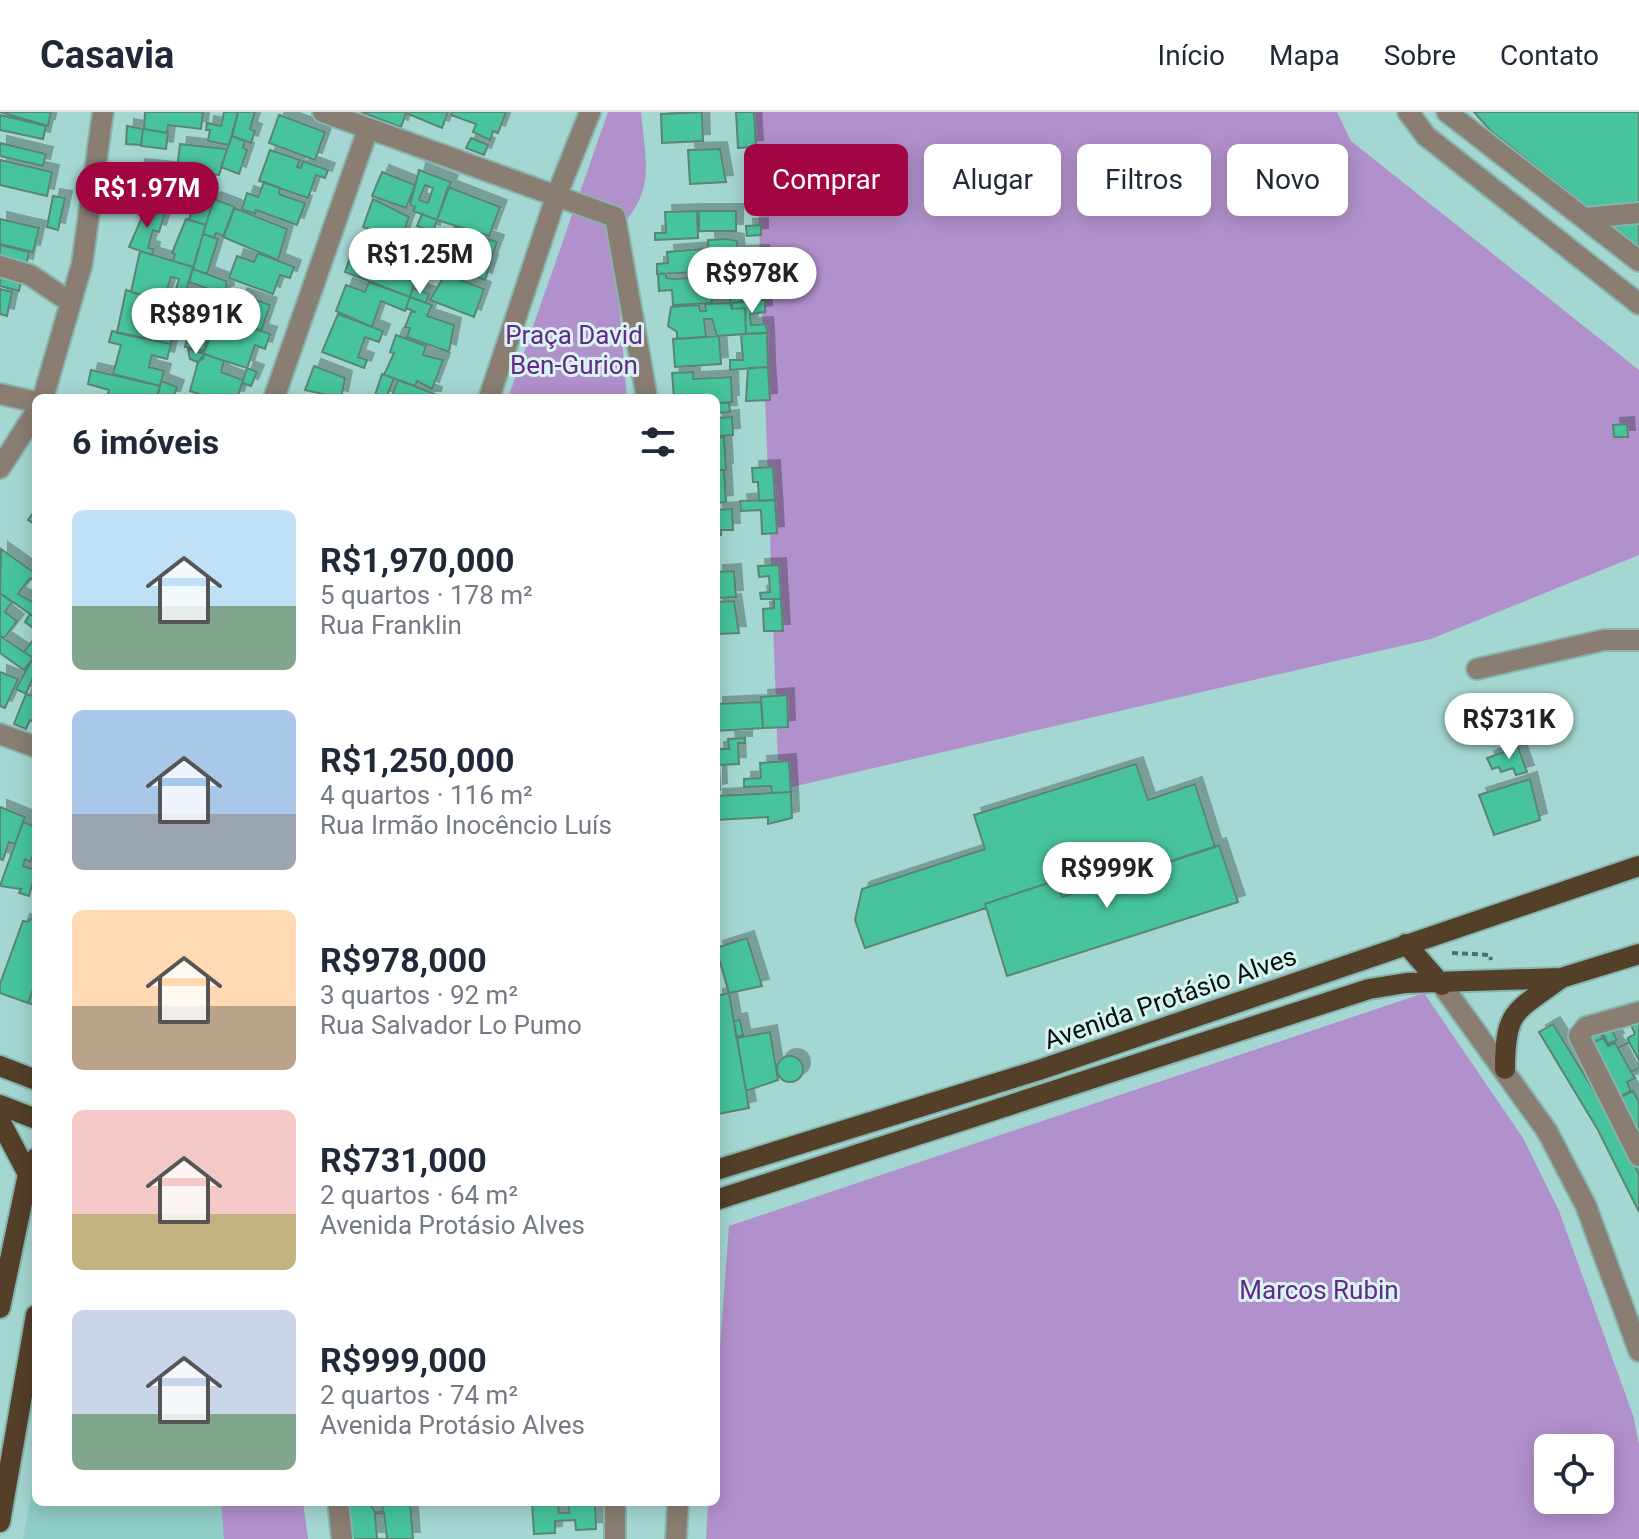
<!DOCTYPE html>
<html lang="pt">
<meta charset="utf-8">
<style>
body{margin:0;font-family:Roboto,sans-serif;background:#f6f6f7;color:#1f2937;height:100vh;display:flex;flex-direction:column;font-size:30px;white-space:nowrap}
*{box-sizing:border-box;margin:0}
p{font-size:26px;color:#747a83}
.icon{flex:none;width:44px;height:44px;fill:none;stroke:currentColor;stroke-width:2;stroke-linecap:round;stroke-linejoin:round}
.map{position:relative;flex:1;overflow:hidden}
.side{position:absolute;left:32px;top:282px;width:688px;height:1112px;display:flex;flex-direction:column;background:#fff;border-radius:12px;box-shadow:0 4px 20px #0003}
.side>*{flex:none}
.hud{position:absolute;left:744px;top:32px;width:760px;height:72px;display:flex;gap:16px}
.controls{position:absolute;left:1534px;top:1322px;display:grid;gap:16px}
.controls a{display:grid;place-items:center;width:80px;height:80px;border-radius:12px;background:#fff;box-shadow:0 4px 20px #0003;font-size:40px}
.price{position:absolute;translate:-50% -68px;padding:0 18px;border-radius:28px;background:#fff;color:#222;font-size:26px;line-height:52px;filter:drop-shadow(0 2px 4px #0008)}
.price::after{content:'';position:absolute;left:50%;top:48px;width:24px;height:18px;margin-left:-12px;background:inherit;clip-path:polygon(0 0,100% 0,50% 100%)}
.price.selected{background:#a10542;color:#fff}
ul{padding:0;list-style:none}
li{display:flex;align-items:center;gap:24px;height:200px;padding:0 40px}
li span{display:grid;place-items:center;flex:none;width:224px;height:160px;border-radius:12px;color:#555}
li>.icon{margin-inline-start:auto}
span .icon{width:96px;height:96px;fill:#fffc;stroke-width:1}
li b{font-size:34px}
h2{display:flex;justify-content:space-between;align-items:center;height:96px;padding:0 40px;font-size:34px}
.chip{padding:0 28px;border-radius:12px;background:#fff;box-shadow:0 4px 20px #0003;font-size:28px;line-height:72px}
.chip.selected{background:#a10542;color:#fff}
header{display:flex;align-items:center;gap:48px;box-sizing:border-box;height:112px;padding:0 40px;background:#fff;border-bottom:2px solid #e0e1e3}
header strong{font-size:38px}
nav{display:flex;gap:44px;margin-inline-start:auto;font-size:28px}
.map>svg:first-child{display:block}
.built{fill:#90cdc7}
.green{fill:#b191cc;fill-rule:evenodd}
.building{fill:#46c49d;stroke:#5a8474;stroke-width:2;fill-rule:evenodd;filter:url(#shadow)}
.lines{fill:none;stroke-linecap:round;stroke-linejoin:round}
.minor-casing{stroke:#87b4af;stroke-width:24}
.major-casing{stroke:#87b4af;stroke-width:24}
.path{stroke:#4e6f6b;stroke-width:4;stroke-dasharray:6 4;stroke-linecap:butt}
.minor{stroke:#8a7e72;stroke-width:20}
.major{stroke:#543f29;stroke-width:20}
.labels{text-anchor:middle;stroke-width:6;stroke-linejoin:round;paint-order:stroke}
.park-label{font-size:26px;fill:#622988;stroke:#daf2f0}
.street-label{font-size:26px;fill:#011210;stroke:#daf2f0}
</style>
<header>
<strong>Casavia</strong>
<nav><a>Início</a><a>Mapa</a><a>Sobre</a><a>Contato</a></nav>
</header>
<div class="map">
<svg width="1639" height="1427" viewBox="0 0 1639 1427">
<defs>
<filter id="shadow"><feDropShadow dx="7" dy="-7" stdDeviation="0" flood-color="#0004"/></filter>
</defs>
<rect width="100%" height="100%" fill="#a5d7d2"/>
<path class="built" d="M36,1355V1390H303L308,1427H23Z"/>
<path class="green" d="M608,0H641C646,56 657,79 613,123L627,286H508Z
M755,0H1337L1351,29L1639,258V443L1431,527L779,678Z
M1424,881L1523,1026L1559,1099L1633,1303L1639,1332V1427H706L708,1390H716V1288L729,1114ZM1548,1336H1600V1388H1548Z
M221,1390H303L308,1427H224Z"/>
<path class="building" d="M0,0H51L48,14Z
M145,0H203L201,17L168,13L167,21L144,17Z
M224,0H238L229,33L208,29L210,18H206L207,11L221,14Z
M238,0H255L250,17L255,19L251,31L232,24Z
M361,0H448L442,16L406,1L401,15Z
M452,0H506L498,21L493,19L490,28L473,20L476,12L451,3Z
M702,0L703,29L662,31L661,2Z
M736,0H754L756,35L738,36Z
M1474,0H1639V144L1619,120L1491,19Z
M0,3L46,14L43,27L0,18Z
M279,3L325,20L315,48L269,31Z
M127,14L143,17L141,33L126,32Z
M143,17L168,21L166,37L141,34Z
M232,24L245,29L243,36L247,38L239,62L221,55Z
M471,26L488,33L484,43L466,36Z
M0,31L46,42L43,54L0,44Z
M180,32L227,37L219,63L177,58Z
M720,37L726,70L690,72L688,38Z
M270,38L300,48L297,55L301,56L303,49L328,58L325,66L316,63L308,86L259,69Z
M0,48L52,60L47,84L0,73Z
M138,54L177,58L197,61L196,65L182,63L178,89L160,86L158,97L135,91L137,82H133Z
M419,58L451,70L437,108L413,99L415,95L410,93ZM425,73L433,76L428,91L419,88Z
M382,60L415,73L406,96L372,84Z
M264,70L280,76L279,82L305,91L297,113L256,98L255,102L242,97L247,81L258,85Z
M448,75L500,95L489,124L437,108Z
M53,84L65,86L58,118L47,115Z
M195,84L213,89L206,113L189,108Z
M214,87L235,95L224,124L216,121L214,126L203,122Z
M373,87L409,105L400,129L363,115Z
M146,96L165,101L159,120L153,118L148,136L153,137L152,143L129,135Z
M234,96L287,117L278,148L223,125Z
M697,99L698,126L655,128V121H666L665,100Z
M699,99H736V119H699Z
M422,102L437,108L433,120L417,114Z
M0,107L39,116L33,140L0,132Z
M186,107L206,113L193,155L173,149L175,142L172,141Z
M761,113V123L747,124L746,114Z
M455,115L497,130L490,149L447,133Z
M203,122L218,127L207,162L193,157Z
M727,127L737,129L738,148L709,151L708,128Z
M411,129L427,135L424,146L407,140Z
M0,133L29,140L26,154L0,148Z
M447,133L491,149L485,168L439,151Z
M702,137L703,154H698V160L657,162V152L668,151L667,140Z
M140,139L193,155L181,196L171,193L179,167L171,165L163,190L131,180Z
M357,139L406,156L403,165L415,169L410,185L345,160L352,140L356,142Z
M407,140L424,146L419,158L403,151Z
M762,140L763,156L738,158V141Z
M258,141L294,155L290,166L280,163L273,182L229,166L237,144L254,150Z
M439,151L461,159L457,167L484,177L474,205L430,188L443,166L434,163Z
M763,156L764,178L748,179V189L730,191L732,158Z
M193,157L226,169L227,180L222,182L189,170Z
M0,159L22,164L19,179L0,174Z
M658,162H666V166L673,167L710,165L712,191L673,193L672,178L659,179Z
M369,170L410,185L405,199L381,189L372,215L336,199L346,173L365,180Z
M413,176L429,182L426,191L410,185Z
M0,177L12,180L7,204L0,202Z
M126,178L181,196L177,212L162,208L159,222L173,225L171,232L117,221Z
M764,178L765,188L748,189V179Z
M186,180L199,185L195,196L183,192Z
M240,183L270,193L261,219L248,214L249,210L242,207L241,212L216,204L219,196L228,199L230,191L236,193Z
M410,185L432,193L427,204L454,213L449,240L407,225L410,216L405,215L411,200H416L406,196Z
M765,188V200L750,202L751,213L766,212L767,221L746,222L745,196L732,197V191Z
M730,191L732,197L745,196L746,222L717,224L712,207H704L706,225L677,227V220L668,214L671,195L699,193L700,199H706L705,192Z
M183,192L197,197L195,203L181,198Z
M338,202L383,219L379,230L365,225L358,245L367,248L364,256L322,240Z
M226,207L270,222L265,237L255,233L247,256L203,242L214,218L222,220Z
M191,211L209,219L204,239L185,235Z
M112,219L171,232L167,247L152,243L149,255L164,259L160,274L113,262L121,233L109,230Z
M767,221L768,255L730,258V248H743L741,222Z
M396,223L426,234L423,243L443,248L432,277L417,269L415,274L384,263L394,241L390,240Z
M719,224L721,252L675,255L673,227Z
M188,237L205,242L203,246L198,250L190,247Z
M205,242L224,249L221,260L243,268L237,286H210L190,279L198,250Z
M314,254L345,266L341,286L305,278Z
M768,255L770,288L746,289L748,256Z
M247,256L257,260L251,274L242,271Z
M91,258L160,274L157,286H107L109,278L88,272Z
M693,260V267L731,265L732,290L716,291V286H674L672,261Z
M382,262L394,266L386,286H374Z
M398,268L435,282L434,286H391Z
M161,269L177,275L173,286H157Z
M716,291H729L730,300L716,301Z
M732,305L733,323L716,324V306Z
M1627,312L1628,325H1614L1613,313Z
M724,325L726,358H716V326Z
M773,355L775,388L759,389L758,370H753L752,356Z
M716,358H724L726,390L716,391Z
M775,388L777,421L762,422L761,398L741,399L740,389Z
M716,394V398L732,397L733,418H721V423H716Z
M36,397V413L28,408Z
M1,437L36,462V470L30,466L18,482L36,492V506L0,481Z
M779,453L781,487H761L760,481L770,480L769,464L759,465L758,454Z
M734,459L736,485L716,486V460Z
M0,481L12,490L5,500L17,509L4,526L0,524Z
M774,487H781L783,519H764L763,497L774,496Z
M734,489L739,521L716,522V490Z
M30,502L36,506V518L25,510Z
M0,524L33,546L24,558L0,541Z
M36,524V548L24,540Z
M33,546L36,558L26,582L16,577Z
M0,560L18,567L5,596L0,594Z
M26,582L36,585V610L30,608L26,617L14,612Z
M787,583L788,615L763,616L761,585Z
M761,590L763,616L716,619V592Z
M745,626V631H738L739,652L718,653L717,637H729L728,627Z
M1518,635L1527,660L1516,663L1513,656L1501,660L1499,655L1492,657L1487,646Z
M789,649L791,680L772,681L771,674L744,675V667L761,666L760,651Z
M1136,652L1148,688L1195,672L1215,735L1062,785L1057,768L985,792L986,796L865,836L855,808L862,777L985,737L974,703Z
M716,653H719L720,678L716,679Z
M1530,667L1540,708L1494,723L1479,683Z
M791,680L792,706L768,712V705L716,708V684Z
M0,695L25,705L15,732L9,730L3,748L0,747Z
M23,710L36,715V735L30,750L25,747L23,754L36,758L29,784L19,781L21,777L0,774Z
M1219,733L1238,790L1007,864L985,792L1057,768L1062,785Z
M30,807L36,809V869L28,891L0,881V872L23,809L28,810Z
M747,826L762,874L729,881L716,836Z
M36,869V893L28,891Z
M729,881L749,996L718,1002L716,884Z
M740,908L743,923L736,925L734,909Z
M1639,908V956L1631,960L1635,966L1627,970L1631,979L1619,985L1591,932L1603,926L1608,934L1615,931L1618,936L1629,930L1628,926L1635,922L1631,913Z
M1553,912L1613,1010L1639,1062V1100L1598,1018L1539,920Z
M1610,915L1617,928L1608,932L1602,920Z
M1599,919L1603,926L1589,933L1585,927Z
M770,920L778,968L746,979L737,926Z
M1629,930L1639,948V956L1631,960L1618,936Z
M777 957a13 13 0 1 1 26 0a13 13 0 1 1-26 0Z
M1633,979L1639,990V1027L1619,986Z
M347,1390H369L375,1400L383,1399L382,1393L389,1390H410L413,1427H350Z
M532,1390H595L596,1417L576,1418L575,1408L555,1409V1421L534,1422Z
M558,1390H568L569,1401H559Z
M384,1401L387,1427H377L375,1402Z"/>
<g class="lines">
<g class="minor-casing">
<path id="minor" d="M323,0L615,105L647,286
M1408,0L1426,24L1639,192
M1447,0L1639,149
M1584,106L1639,101
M0,154L30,163L70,190
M0,282L36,290
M43,286L82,152L103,0
M274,286L368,17
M489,286L556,85L590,0
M0,356L36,300
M1477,557L1604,528H1639
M0,622L36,635
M1442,873L1547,1019L1586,1094L1639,1239
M1639,900L1586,915L1579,924L1639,1044
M338,1390L342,1427
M615,1390V1427
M676,1427L678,1390"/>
</g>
<g class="major-casing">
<path id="major" d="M1406,832L1442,873
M0,954L36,968
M1505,957C1505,898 1515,900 1560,867
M0,993L36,1007
M0,1009L28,1062
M716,1058L1039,958L1639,754
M716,1088L1369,877L1406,871L1561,866L1639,842
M0,1196L28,1062L36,1046
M0,1410L36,1203"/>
</g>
<path class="path" d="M1452,841L1490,843L1491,848"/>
<use href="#minor" class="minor"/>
<use href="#major" class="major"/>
</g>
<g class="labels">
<g class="park-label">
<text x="574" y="232">Praça David<tspan x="574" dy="30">Ben-Gurion</tspan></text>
<text x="1319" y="1187">Marcos Rubin</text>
</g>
<g class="street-label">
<text transform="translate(1170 886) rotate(-19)" y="9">Avenida Protásio Alves</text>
</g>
</g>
</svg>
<div class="controls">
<a><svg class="icon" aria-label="locate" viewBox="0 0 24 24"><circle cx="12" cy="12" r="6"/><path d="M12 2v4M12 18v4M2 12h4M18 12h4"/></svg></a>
</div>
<b class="price selected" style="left:147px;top:118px">R$1.97M</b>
<b class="price" style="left:420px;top:184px">R$1.25M</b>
<b class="price" style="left:752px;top:203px">R$978K</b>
<b class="price" style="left:196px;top:244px">R$891K</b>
<b class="price" style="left:1509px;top:649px">R$731K</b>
<b class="price" style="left:1107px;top:798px">R$999K</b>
<div class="hud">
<a class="chip selected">Comprar</a>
<a class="chip">Alugar</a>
<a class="chip">Filtros</a>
<a class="chip">Novo</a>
</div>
<section class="side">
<h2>6 imóveis<svg class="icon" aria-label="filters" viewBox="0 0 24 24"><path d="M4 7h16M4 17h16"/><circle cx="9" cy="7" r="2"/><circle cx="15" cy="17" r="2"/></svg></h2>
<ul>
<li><span style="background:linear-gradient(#bfe0f5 60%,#7fa58c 0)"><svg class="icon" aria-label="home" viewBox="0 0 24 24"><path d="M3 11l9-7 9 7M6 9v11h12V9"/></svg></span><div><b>R$1,970,000</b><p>5 quartos · 178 m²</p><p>Rua Franklin</p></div></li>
<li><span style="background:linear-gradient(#a9c7e8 65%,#9aa5b1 0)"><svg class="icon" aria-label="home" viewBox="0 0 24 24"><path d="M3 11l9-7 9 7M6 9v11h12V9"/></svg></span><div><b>R$1,250,000</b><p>4 quartos · 116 m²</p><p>Rua Irmão Inocêncio Luís</p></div></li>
<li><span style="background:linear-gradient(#ffd9b3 60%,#b9a48a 0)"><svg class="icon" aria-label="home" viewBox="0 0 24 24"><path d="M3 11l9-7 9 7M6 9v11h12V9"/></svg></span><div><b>R$978,000</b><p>3 quartos · 92 m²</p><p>Rua Salvador Lo Pumo</p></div></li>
<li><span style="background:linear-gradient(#f6c9c9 65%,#c2b280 0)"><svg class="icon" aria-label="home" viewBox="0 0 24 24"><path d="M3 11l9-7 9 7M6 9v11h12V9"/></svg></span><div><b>R$731,000</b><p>2 quartos · 64 m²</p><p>Avenida Protásio Alves</p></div></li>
<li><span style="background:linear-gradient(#c9d6e8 65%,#7fa58c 0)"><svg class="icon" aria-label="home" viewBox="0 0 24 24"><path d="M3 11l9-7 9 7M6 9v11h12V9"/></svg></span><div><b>R$999,000</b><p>2 quartos · 74 m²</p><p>Avenida Protásio Alves</p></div></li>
</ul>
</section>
</div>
